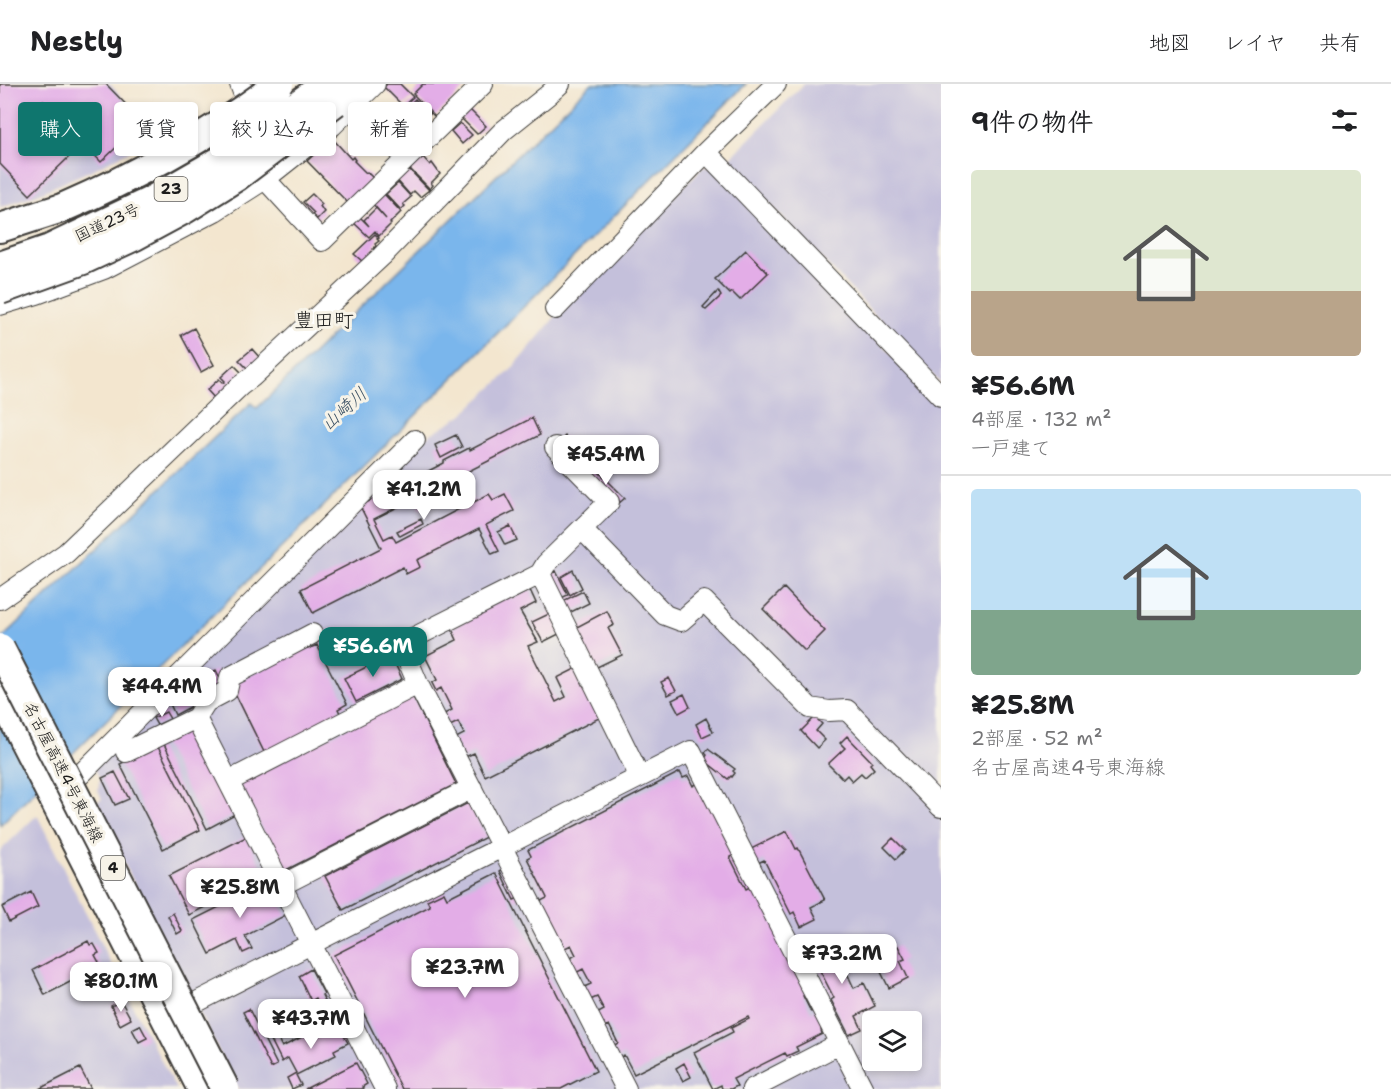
<!DOCTYPE html>
<html lang="ja">
<meta charset="utf-8">
<style>
body{margin:0;font-family:"Shantell Sans","Klee One",sans-serif;background:#f2f2f2;color:#202124;height:100vh;display:flex;flex-direction:column;font-size:22px;white-space:nowrap}
*{box-sizing:border-box;margin:0}
p{font-size:20px;color:#757577}
.icon{flex:none;width:33px;height:33px;fill:none;stroke:currentColor;stroke-width:2;stroke-linecap:round;stroke-linejoin:round}
.map{position:relative;flex:1;overflow:hidden}
.drawer{display:flex;flex-direction:column;background:#fff;width:450px}
.drawer>*{flex:none}
.guide{position:absolute;left:18px;top:18px;width:570px;height:54px;display:flex;gap:12px}
.fabs{position:absolute;left:862px;top:927px;display:grid;gap:12px}
.fabs a{display:grid;place-items:center;width:60px;height:60px;border-radius:6px;background:#fff;box-shadow:0 3px 9px #0003;font-size:30px}
.price{position:absolute;translate:-50% -51px;padding:0 14px;border-radius:12px;background:#fff;color:#222;font-size:20px;line-height:39px;filter:drop-shadow(0 2px 3px #0008)}
.price::after{content:'';position:absolute;left:50%;top:36px;width:18px;height:14px;margin-left:-9px;background:inherit;clip-path:polygon(0 0,100% 0,50% 100%)}
.price.current{background:#0f766e;color:#fff}
ul{padding:0;list-style:none}
li{display:grid;align-content:center;gap:12px;height:318px;padding:0 30px}
li+li{border-top:2px solid #e0e0e0}
li span{display:grid;place-items:center;height:186px;border-radius:6px;color:#555}
li>.icon{margin-inline-start:auto}
span .icon{width:108px;height:108px;fill:#fffc;stroke-width:1}
li b{font-size:26px}
h2{display:flex;justify-content:space-between;align-items:center;height:72px;padding:0 30px;font-size:26px}
.chip{padding:0 21px;border-radius:6px;background:#fff;box-shadow:0 3px 9px #0003;font-size:21px;line-height:54px}
.chip.current{background:#0f766e;color:#fff}
header{display:flex;align-items:center;gap:36px;box-sizing:border-box;height:84px;padding:0 30px;background:#fff;border-bottom:2px solid #e0e0e0}
header strong{font-size:28px}
nav{display:flex;gap:33px;margin-inline-start:auto;font-size:21px}
main{display:flex;flex:1;min-height:0}
.map>svg:first-child{display:block}
.industrial{fill:#c4c0db;fill-rule:evenodd}
.water{fill:#7ab6ec;stroke:#4b6984;stroke-width:1.5}
.building{fill:#e3ade7}
.lines{fill:none;stroke-linecap:round;stroke-linejoin:round}
.minor-casing{stroke:#3c3a37;stroke-width:22}
.highway-casing{stroke:#3c3a37;stroke-width:32}
.minor{stroke:#fff;stroke-width:20}
.highway{stroke:#fff;stroke-width:28}
.highway-bridge-casing{stroke:#3c3a37;stroke-width:32;stroke-linecap:butt}
.highway-bridge{stroke:#fff;stroke-width:28}
.labels{text-anchor:middle;stroke-width:6;stroke-linejoin:round;paint-order:stroke}
.shield{fill:#f7f3e8;stroke:#5e5c59;stroke-width:1.5}
.shield-label{font-size:15px;font-weight:bold;fill:#1c1c1c}
.street-label{font-size:16px;fill:#1c1c1c;stroke:#f7f3e8}
.water-label{font-size:18px;font-style:italic;fill:#3d5265;stroke:#f7f3e8}
.quarter-label{font-size:20px;fill:#1c1c1c;stroke:#f7f3e8}
</style>
<header>
<strong>Nestly</strong>
<nav><a>地図</a><a>レイヤ</a><a>共有</a></nav>
</header>
<main>
<div class="map">
<svg width="941" height="1005" viewBox="0 0 941 1005">
<rect width="100%" height="100%" fill="#f7f3e8"/>
<filter id="ink" filterUnits="userSpaceOnUse"><feTurbulence type="fractalNoise" baseFrequency=".0167" numOctaves="2"/><feDisplacementMap in="SourceGraphic" scale="12" xChannelSelector="R" yChannelSelector="G"/><feConvolveMatrix kernelMatrix="1 2 1 2 8 2 1 2 1" color-interpolation-filters="sRGB"/></filter>
<filter id="wash" filterUnits="userSpaceOnUse"><feTurbulence type="fractalNoise" baseFrequency=".008" numOctaves="4" result="noise"/><feDisplacementMap in="SourceGraphic" scale="24" xChannelSelector="R" yChannelSelector="G"/><feGaussianBlur stdDeviation="1.35" result="paint"/><feColorMatrix in="noise" values="0 0 0 0 0 0 0 0 0 0 0 0 0 0 0 0 0 1.4 0 .05"/><feComposite in="paint" operator="in"/></filter>
<g filter="url(#wash)">
<rect width="100%" height="100%" fill="#f3e6cf"/>
<path class="industrial" d="M0,0H110L157,53L96,84L35,111L0,123Z
M804,0H941V300L728,76Z
M713,82L941,322V1005H238L94,720L102,715L98,706L100,695L93,681L418,358L463,330L511,286L560,227L703,83ZM873,938H912V976H873Z
M37,731L113,884L176,1005H0V767Z"/>
<path class="water" d="M591,0H746L405,342L0,741V556L251,319L257,324Z"/>
<g id="blocks">
<path class="building" d="M0,0H106L143,38L101,78L43,17L31,33L69,73L30,111L0,80Z
M387,0H400L413,13L403,22L384,3Z
M423,0H469L435,33L413,10Z
M415,15L430,30L420,40L417,37L406,47L394,35Z
M470,26L486,42L477,50L461,34Z
M460,39L472,51L462,60L451,47Z
M332,54L351,75L353,73L355,76L354,77L366,89L367,88L373,94L348,119L307,77Z
M418,72L421,75L423,73L430,81L432,79L440,90L431,99L433,101L430,105L409,84Z
M407,83L429,106L420,113L414,107L410,111L395,94Z
M398,99L411,113L403,120L405,122L401,126L386,110Z
M383,109L401,128L390,139L391,140L379,152L375,147L369,153L353,138L359,132L369,142L364,136L376,124L386,135L373,120Z
M312,110L322,120L320,122L324,128L317,135L312,131L314,129L303,118Z
M375,150L379,154L377,155L379,157L375,160L376,162L373,165L374,166L362,177L354,170Z
M746,166L768,189L740,216L732,208L730,210L715,195Z
M718,207L721,212L706,226L703,223Z
M194,244L214,281L201,288L181,251Z
M252,265L260,274L248,285L239,276Z
M234,281L243,290L227,301L231,305L217,317L207,306L219,295L223,299L225,297L221,293Z
M532,334L540,351L374,435L384,455L392,451L396,458L467,421L455,397L461,394L474,418L489,410L493,416L505,410L514,427L486,441L499,467L492,470L479,445L417,476L420,483L406,490L403,483L313,529L301,505L381,464L360,422L444,379V377L469,364L470,366Z
M456,351L462,363L441,374L435,361Z
M565,352L594,382L587,389L558,359Z
M595,384L625,414L618,420L588,390Z
M437,411L439,415L420,426L417,421Z
M421,435L423,440L400,452L397,447Z
M510,442L517,456L505,461L498,448Z
M573,486L582,504L570,511L561,493Z
M556,487L568,511L559,515L547,491Z
M784,504L825,547L805,567L763,525Z
M530,506L536,519L520,527L538,558L528,562L556,618L566,613L557,594L577,584L601,633L485,692L474,669L463,674L454,655L464,650L458,638L450,642L444,630L452,626L441,604L436,607L432,599L437,596L425,572L457,556L452,545L509,511L511,516Z
M583,507L589,519L567,530L561,518Z
M607,527L614,541L608,544L622,571L593,585L573,545Z
M553,528L563,548L543,558L532,538Z
M317,561L347,620L338,625L341,631L265,670L231,601L307,563L308,565Z
M391,571L402,595L356,618L344,594Z
M216,586L224,603L191,620L192,622L175,631L166,611Z
M669,594L676,607L668,611L661,598Z
M684,610L690,623L679,629L672,616Z
M412,611L456,700L284,787L239,699Z
M166,628L170,635L157,641L153,634Z
M815,633L822,640L816,647L825,656L817,664L801,647Z
M706,634L713,648L702,653L696,640Z
M193,643L237,729L207,745L163,658Z
M847,652L872,678L870,680L874,685L865,693L861,689L852,697L847,691L843,695L828,680L845,664L840,659Z
M157,661L200,746L163,765L120,680Z
M708,665L735,685L733,687L735,689L732,693L731,692L728,695L704,676L707,671L705,669Z
M115,688L129,715L115,721L102,694Z
M680,688L683,694L688,692L693,702L700,698L736,770L730,773L746,805L756,800L808,910L803,912L811,928L817,925L826,944L821,946L822,950L796,963L798,967L787,972L785,969L733,995L737,1002L731,1005H722L721,1001L713,1005L694,968L733,948L731,944L749,935L748,933L634,990L624,971L619,974L613,962L618,959L609,941L600,945L593,932L604,926L597,913L588,917L582,904L591,900L583,885L572,891L565,877L576,871L571,861L559,867L537,819L547,814L527,774L531,772L528,766Z
M468,719L486,753L343,826L325,792Z
M787,747L796,765L798,764L825,816L811,823L817,835L801,843L794,828L791,830L764,776L756,780L749,766Z
M246,753L266,792L189,831L169,792Z
M893,754L905,766L896,775L884,763Z
M505,784L519,814L514,816L500,787Z
M496,789L596,987L561,1005H402L334,871L430,822L427,816L444,808L447,814Z
M269,798L286,831L245,852L252,865L243,869L237,856L210,870L193,836Z
M31,808L38,823L9,838L2,823Z
M173,829L182,847L177,850L168,832Z
M829,853L839,874L848,870L854,882L846,887L854,904L864,899L875,922L856,932L862,945L849,951L831,916L834,914L808,863Z
M88,857L90,861L94,860L99,869L95,871L101,882L45,911L33,886Z
M898,862L905,875L900,877L908,894L889,904L874,874Z
M311,885L324,910L322,911L328,923L322,926L316,914L311,917L299,892Z
M121,917L131,935L120,941L111,922Z
M249,925L277,981L271,984L243,928Z
M336,938L348,959L334,966L336,971L296,991L301,1001L292,1005L287,994L296,989L288,974L282,978L271,956L277,953L282,963L322,943V945Z
M140,941L147,954L139,958L132,945Z
M356,979L367,1000L362,1003L363,1005H305Z
M684,979L691,993L683,997L676,984Z
M80,984L91,1005H39Z"/>
</g>
</g>
<g filter="url(#ink)">
<use href="#blocks" fill-opacity="0" stroke="#3c3a37" stroke-width="1.5"/>
<g class="lines">
<g class="minor-casing">
<path id="minor" d="M240,0L244,11
M706,68L941,312
M258,84L265,95L322,157L483,0
M0,221L37,210L104,185L215,127L265,95L332,42L375,0
M555,225L706,68L776,0
M555,363L609,418L546,480L540,490L401,560L418,600L626,1005
M582,445L665,531L681,537L704,517L810,624L829,627L847,626L941,723
M540,490L640,693
M0,515L66,469L240,302L252,293L382,172L503,47L548,11L560,0
M196,634L206,618L227,607L230,593L312,550
M126,668L196,634L385,1005
M229,697L418,600
M66,705L415,356
M282,801L472,704
M177,928L691,667L863,1005
M752,1005L839,960"/>
</g>
<g class="highway-casing">
<path id="highway" d="M335,18L353,0
M0,144L62,124
M0,607L24,657L202,1005"/>
</g>
<use href="#minor" class="minor"/>
<use href="#highway" class="highway"/>
<g class="highway-bridge-casing">
<path id="highway-bridge" d="M62,124C140,90 211,51 279,0
M0,182L50,165L149,118L227,73L326,0
M0,206L83,176L135,152L185,125L236,93L335,18
M0,564L225,1005"/>
</g>
<use href="#highway-bridge" class="highway-bridge"/>
</g>
</g>
<g class="labels">
<g class="shield">
<rect x="154.5" y="93" width="33" height="24" rx="4.5"/>
<rect x="101" y="772" width="24" height="24" rx="4.5"/>
</g>
<g class="shield-label">
<text x="171" y="110">23</text>
<text x="113" y="789">4</text>
</g>
<g class="street-label">
<text transform="translate(107 138) rotate(-25)" y="6">国道23号</text>
<text transform="translate(64 688) rotate(63)" y="6">名古屋高速4号東海線</text>
</g>
<g class="water-label">
<text transform="translate(344 325) rotate(-42)" y="6">山崎川</text>
</g>
<g class="quarter-label">
<text x="324" y="243">豊田町</text>
</g>
</g>
</svg>
<div class="fabs">
<a><svg class="icon" aria-label="layers" viewBox="0 0 24 24"><path d="M12 4l9 5-9 5-9-5zM3 14l9 5 9-5"/></svg></a>
</div>
<b class="price" style="left:606px;top:402px">¥45.4M</b>
<b class="price" style="left:424px;top:437px">¥41.2M</b>
<b class="price current" style="left:373px;top:594px">¥56.6M</b>
<b class="price" style="left:162px;top:634px">¥44.4M</b>
<b class="price" style="left:240px;top:835px">¥25.8M</b>
<b class="price" style="left:842px;top:901px">¥73.2M</b>
<b class="price" style="left:465px;top:915px">¥23.7M</b>
<b class="price" style="left:121px;top:929px">¥80.1M</b>
<b class="price" style="left:311px;top:966px">¥43.7M</b>
<div class="guide">
<a class="chip current">購入</a>
<a class="chip">賃貸</a>
<a class="chip">絞り込み</a>
<a class="chip">新着</a>
</div>
</div>
<section class="drawer">
<h2>9件の物件<svg class="icon" aria-label="filters" viewBox="0 0 24 24"><path d="M4 7h16M4 17h16"/><circle cx="9" cy="7" r="2"/><circle cx="15" cy="17" r="2"/></svg></h2>
<ul>
<li><span style="background:linear-gradient(#dfe7d0 65%,#b9a48a 0)"><svg class="icon" aria-label="home" viewBox="0 0 24 24"><path d="M3 11l9-7 9 7M6 9v11h12V9"/></svg></span><div><b>¥56.6M</b><p>4部屋 · 132 m²</p><p>一戸建て</p></div></li>
<li><span style="background:linear-gradient(#bfe0f5 65%,#7fa58c 0)"><svg class="icon" aria-label="home" viewBox="0 0 24 24"><path d="M3 11l9-7 9 7M6 9v11h12V9"/></svg></span><div><b>¥25.8M</b><p>2部屋 · 52 m²</p><p>名古屋高速4号東海線</p></div></li>
</ul>
</section>
</main>
